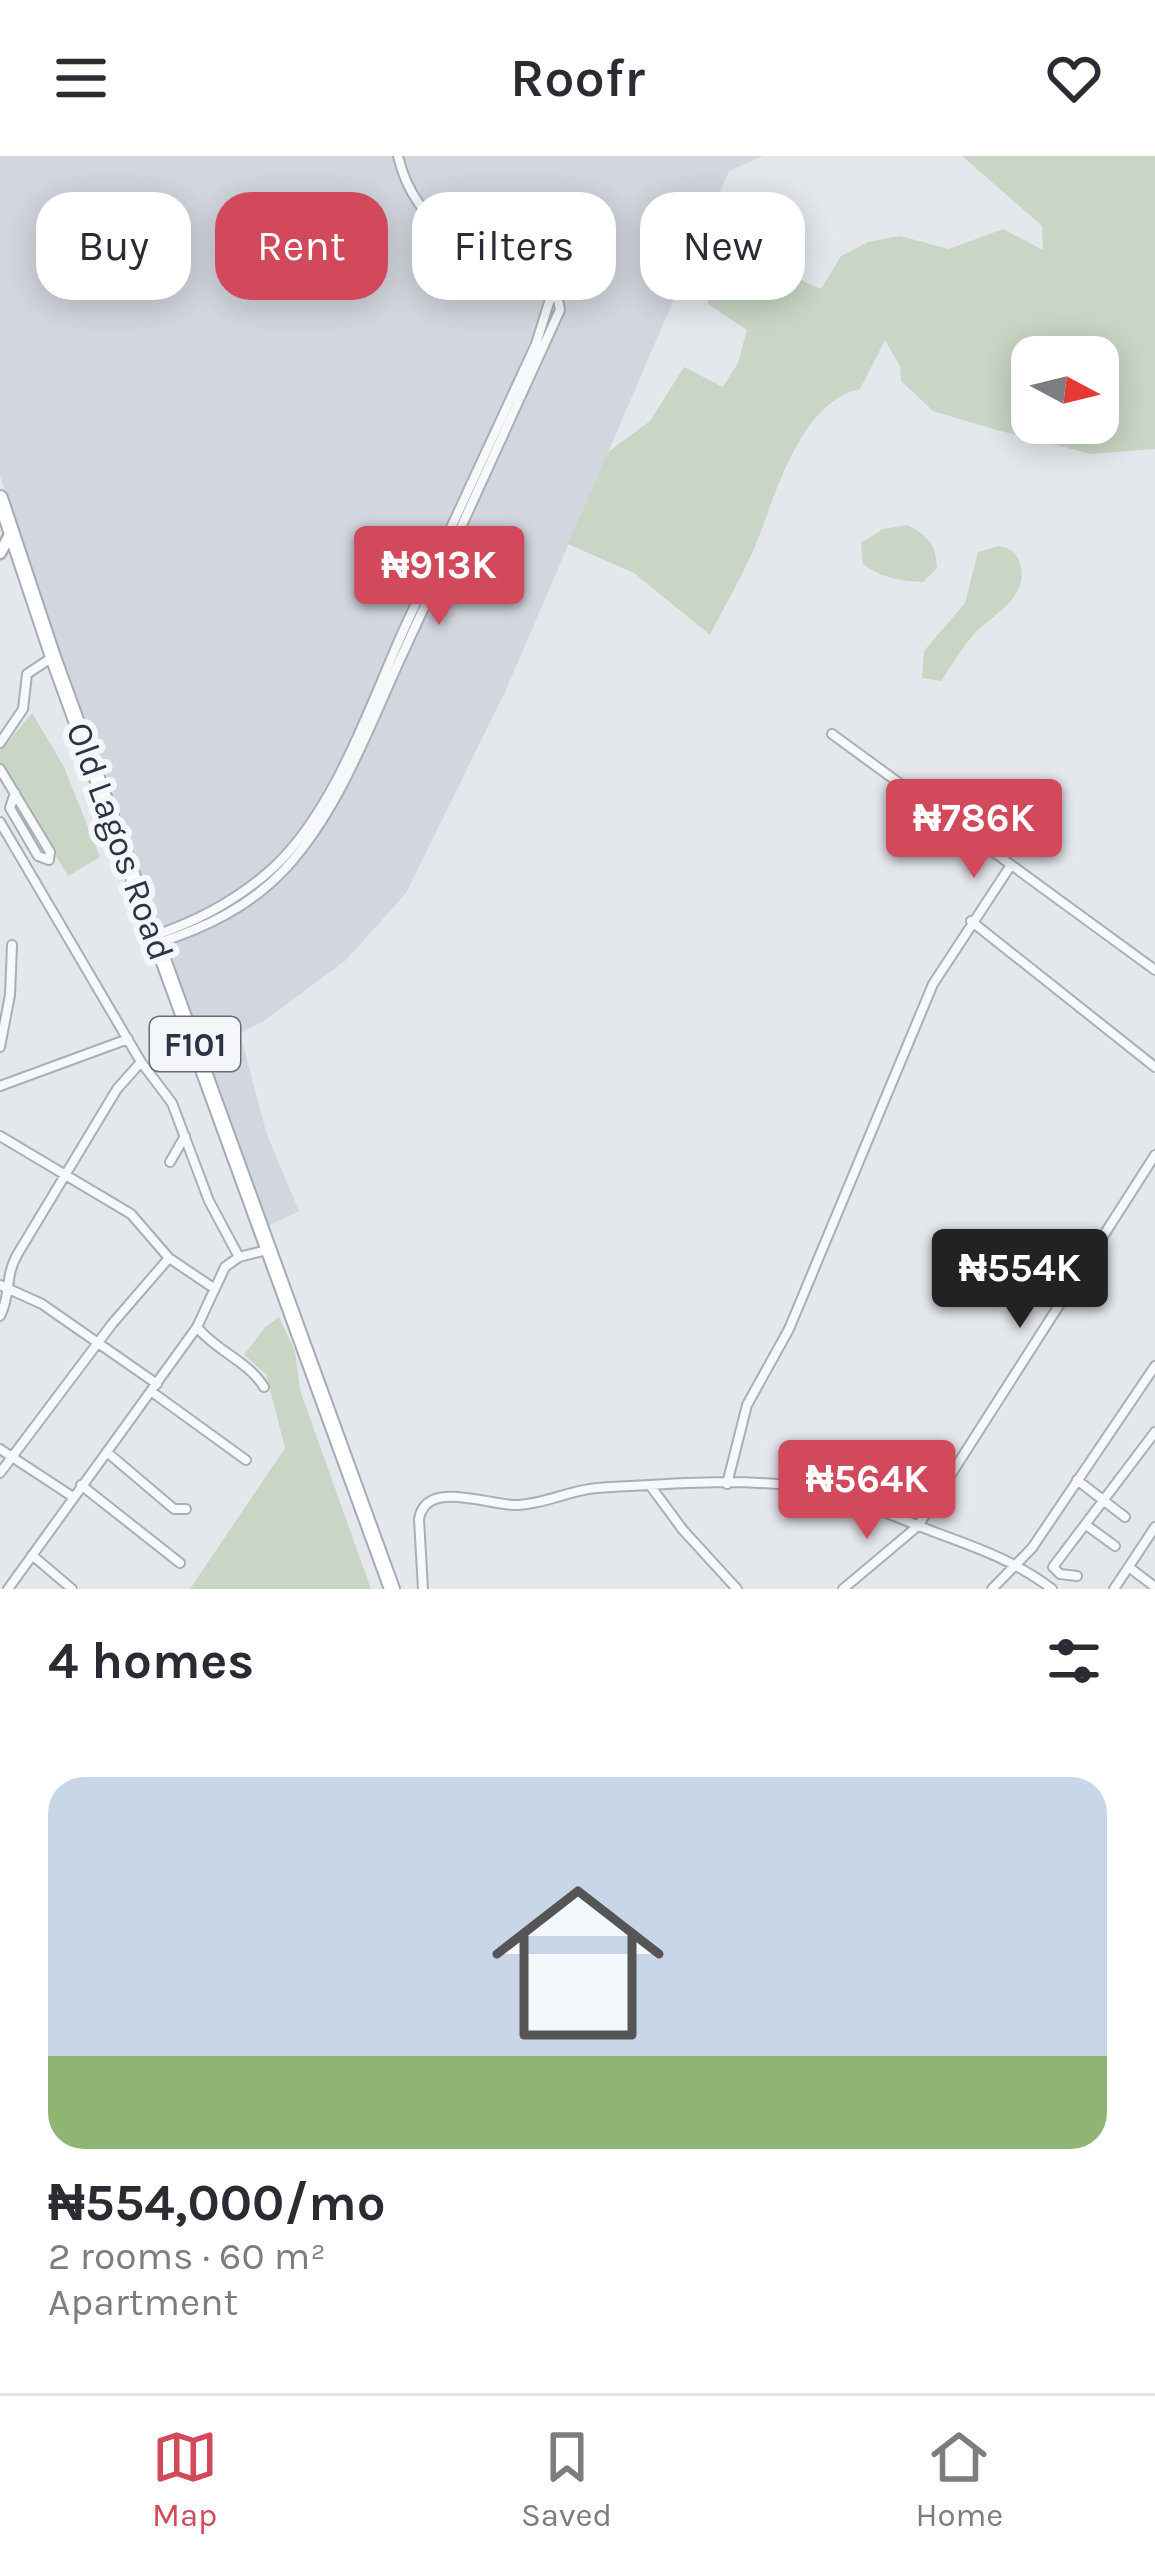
<!DOCTYPE html>
<meta charset="utf-8">
<style>
body{margin:0;font-family:Karla,sans-serif;background:#f2f2f3;color:#2b2b33;height:100vh;display:flex;flex-direction:column;font-size:45px;white-space:nowrap}
*{box-sizing:border-box;margin:0}
p{font-size:39px;color:#7c7c81}
.icon{flex:none;width:66px;height:66px;fill:none;stroke:currentColor;stroke-width:2;stroke-linecap:round;stroke-linejoin:round}
.map{position:relative;height:1433px;overflow:hidden}
.sheet{display:flex;flex-direction:column;background:#fff;flex:1}
.sheet>*{flex:none}
.top-card{position:absolute;left:36px;top:36px;width:1083px;height:108px;display:flex;gap:24px}
.needle{width:78px;rotate:97deg}
.tools{position:absolute;left:1011px;top:180px;display:grid;gap:24px}
.tools a{display:grid;place-items:center;width:108px;height:108px;border-radius:24px;background:#fff;box-shadow:0 6px 30px #0003;font-size:60px}
.price{position:absolute;translate:-50% -102px;padding:0 27px;border-radius:12px;background:#d1495b;color:#fff;font-size:39px;line-height:78px;filter:drop-shadow(0 3px 6px #0008)}
.price::after{content:'';position:absolute;left:50%;top:72px;width:36px;height:27px;margin-left:-18px;background:inherit;clip-path:polygon(0 0,100% 0,50% 100%)}
.price.current{background:#222;color:#fff}
ul{padding:0;list-style:none}
li{display:grid;align-content:center;gap:24px;height:636px;padding:0 48px}
li span{display:grid;place-items:center;height:372px;border-radius:36px;color:#555}
li>.icon{margin-inline-start:auto}
span .icon{width:216px;height:216px;fill:#fffc;stroke-width:1}
li b{font-size:51px}
h2{display:flex;justify-content:space-between;align-items:center;height:144px;padding:0 48px;font-size:51px}
.pill{padding:0 42px;border-radius:36px;background:#fff;box-shadow:0 6px 30px #0003;font-size:42px;line-height:108px}
.pill.current{background:#d1495b;color:#fff}
header{display:flex;justify-content:space-between;align-items:center;height:156px;padding:0 48px;background:#fff;font-size:54px;font-weight:600}
.menu{display:flex;justify-content:space-around;align-items:center;height:168px;border-top:3px solid #e1e1e2;background:#fff;font-size:33px;color:#7c7c81}
.menu a{display:grid;justify-items:center;gap:6px}
.menu .current{color:#d1495b}
.map>svg:first-child{display:block}
.built{fill:#d2d6de}
.green{fill:#c9d6c5;fill-rule:evenodd}
.lines{fill:none;stroke-linecap:round;stroke-linejoin:round}
.street-casing{stroke:#a9aeb7;stroke-width:12}
.secondary-casing{stroke:#a9aeb7;stroke-width:15}
.primary-casing{stroke:#a3abb8;stroke-width:18}
.street{stroke:#f7f8fa;stroke-width:8}
.secondary{stroke:#fff;stroke-width:10}
.primary{stroke:#fff;stroke-width:14}
.labels{text-anchor:middle;stroke-width:12;stroke-linejoin:round;paint-order:stroke}
.shield{fill:#f4f6f9;stroke:#676e7b;stroke-width:3}
.shield-label{font-size:33px;font-weight:bold;fill:#2b3445}
.street-label{font-size:36px;fill:#2b3445;stroke:#f4f6f9}
</style>
<header><svg class="icon" aria-label="menu" viewBox="0 0 24 24"><path d="M4 6h16M4 12h16M4 18h16"/></svg>Roofr<svg class="icon" aria-label="heart" viewBox="0 0 24 24"><path d="M12 20l-8-8c-3-5 5-10 8-4 3-6 11-1 8 4z"/></svg></header>
<div class="map">
<svg width="1155" height="1433" viewBox="0 0 1155 1433">
<rect width="100%" height="100%" fill="#e4e7ec"/>
<path class="built" d="M0,0H763L729,15L505,536L406,737L346,804L264,865L240,877L266,976L299,1055L266,1071L156,758L54,483L0,320Z"/>
<path class="green" d="M962,0H1155V293L1091,298L993,273L933,255L901,225L900,210L885,184L860,233C801,245 776,338 756,388C743,419 725,449 710,479L634,417L568,388L608,296L650,265L684,211L723,231L738,207L747,174L708,148L705,125C754,100 774,112 821,133L841,100L868,86L900,80L949,93L1003,73L1043,94L1042,70ZM1032,201H1098V267H1032Z
M908,369C928,381 936,388 937,412L923,426C900,425 882,422 863,408L861,387L883,373Z
M999,390C1010,392 1016,396 1020,407C1030,441 994,457 975,477C962,491 952,509 941,525L922,522L924,495L965,447L978,396Z
M32,557L63,609L100,701L68,720L0,608V595Z
M279,1161L295,1195L300,1234L371,1433H190L285,1292L266,1218L244,1199L265,1171Z"/>
<g class="lines">
<g class="street-casing">
<path id="street" d="M832,578L1155,814
M0,587L23,553L27,518L51,502
M0,613L50,696L49,704L38,700L10,652L15,637
M0,666L141,906L172,947L209,1045L239,1101
M971,765L1155,911
M156,779C200,764 239,743 274,711C336,653 370,548 405,471C448,376 493,283 536,188L551,140
M158,787C205,772 249,751 284,714C340,654 369,570 403,497C456,383 508,269 560,154L558,143C492,113 415,77 398,0
M0,891L10,839L12,789
M0,930L128,883
M0,980L131,1058L169,1102L215,1133
M170,1006L185,980
M0,1129L42,1148L157,1228
M0,1160C11,1139 5,1120 17,1099L117,933L141,906
M197,1171C216,1195 248,1205 264,1231
M152,1236L246,1304
M0,1293L73,1341
M108,1297L174,1353H186
M0,1317L112,1168L169,1102
M1077,1324L1125,1361
M727,1328L747,1249L789,1173L933,828L1011,709
M81,1329L180,1407
M652,1332L683,1374L737,1433
M1086,1369L1115,1390
M32,1399L72,1433
M1130,1412L1155,1431
M1077,1420L1060,1418L1053,1411L1155,1276
M8,1433L197,1171L225,1111L239,1101L267,1094
M423,1433L419,1363C426,1322 490,1350 517,1349C545,1348 570,1334 597,1332C663,1328 743,1321 807,1332C852,1341 895,1361 937,1377C978,1392 1017,1406 1052,1433
M843,1433L918,1370L1155,999
M992,1433L1032,1392L1155,1210
M1114,1433L1155,1371"/>
</g>
<g class="secondary-casing">
<path id="secondary" d="M0,397L10,379"/>
</g>
<g class="primary-casing">
<path id="primary" d="M0,342L53,501L392,1433"/>
</g>
<use href="#street" class="street"/>
<use href="#secondary" class="secondary"/>
<use href="#primary" class="primary"/>
</g>
<g class="labels">
<rect class="shield" x="150" y="861" width="90" height="54" rx="9"/>
<g class="shield-label">
<text x="195" y="900">F101</text>
</g>
<g class="street-label">
<text transform="translate(121 685) rotate(70)" y="13">Old Lagos Road</text>
</g>
</g>
</svg>
<div class="tools">
<a><svg class="needle" viewBox="-14 -14 28 28"><path d="M0-13l5 13h-10z" fill="#e53935"/><path d="M0 13l5-13h-10z" fill="#7c7c81"/></svg></a>
</div>
<b class="price" style="left:439px;top:472px">₦913K</b>
<b class="price" style="left:974px;top:725px">₦786K</b>
<b class="price current" style="left:1020px;top:1175px">₦554K</b>
<b class="price" style="left:867px;top:1386px">₦564K</b>
<div class="top-card">
<a class="pill">Buy</a>
<a class="pill current">Rent</a>
<a class="pill">Filters</a>
<a class="pill">New</a>
</div>
</div>
<section class="sheet">
<h2>4 homes<svg class="icon" aria-label="filters" viewBox="0 0 24 24"><path d="M4 7h16M4 17h16"/><circle cx="9" cy="7" r="2"/><circle cx="15" cy="17" r="2"/></svg></h2>
<ul>
<li><span style="background:linear-gradient(#c9d6e8 75%,#8fb573 0)"><svg class="icon" aria-label="home" viewBox="0 0 24 24"><path d="M3 11l9-7 9 7M6 9v11h12V9"/></svg></span><div><b>₦554,000/mo</b><p>2 rooms · 60 m²</p><p>Apartment</p></div></li>
</ul>
</section>
<nav class="menu">
<a class="current"><svg class="icon" aria-label="map" viewBox="0 0 24 24"><path d="M3 6l6-2 6 2 6-2v14l-6 2-6-2-6 2zM9 4v14M15 6v14"/></svg>Map</a>
<a><svg class="icon" aria-label="saved" viewBox="0 0 24 24"><path d="M7 4h10v16l-5-4-5 4z"/></svg>Saved</a>
<a><svg class="icon" aria-label="home" viewBox="0 0 24 24"><path d="M3 11l9-7 9 7M6 9v11h12V9"/></svg>Home</a>
</nav>
